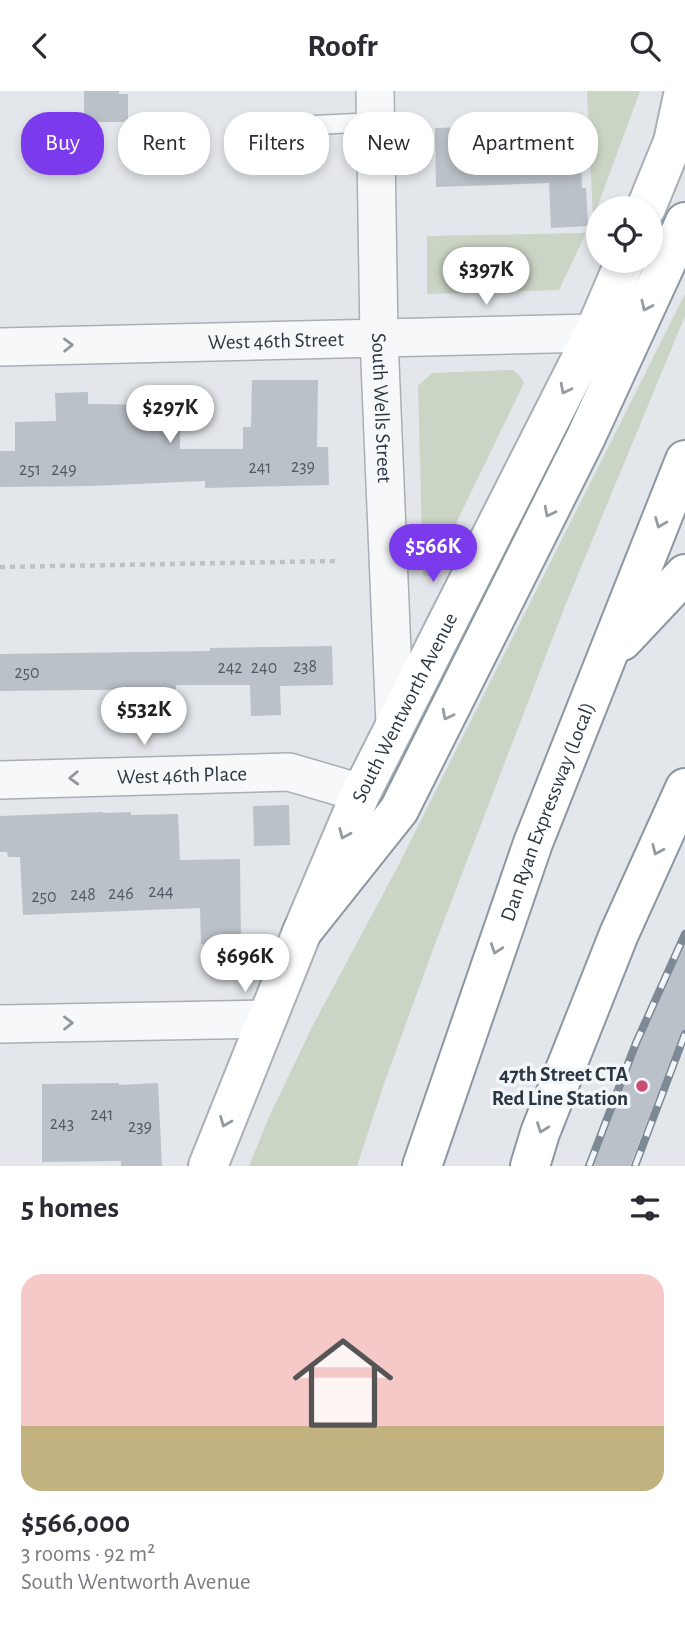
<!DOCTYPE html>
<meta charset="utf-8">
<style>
body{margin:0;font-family:"Alegreya Sans",sans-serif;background:#f2f2f3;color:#2b2b33;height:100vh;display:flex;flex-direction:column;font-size:26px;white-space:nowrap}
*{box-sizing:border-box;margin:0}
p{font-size:23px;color:#7c7c81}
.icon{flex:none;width:38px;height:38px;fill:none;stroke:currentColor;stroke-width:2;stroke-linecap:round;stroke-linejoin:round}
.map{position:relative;height:1075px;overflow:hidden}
.drawer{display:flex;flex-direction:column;background:#fff;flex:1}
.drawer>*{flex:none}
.top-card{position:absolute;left:21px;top:21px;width:644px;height:63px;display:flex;gap:14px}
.fabs{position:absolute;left:586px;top:105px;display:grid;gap:14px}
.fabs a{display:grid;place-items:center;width:77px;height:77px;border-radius:50%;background:#fff;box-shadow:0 4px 10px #0003;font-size:35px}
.price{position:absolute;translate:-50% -60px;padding:0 16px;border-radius:24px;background:#fff;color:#222;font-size:23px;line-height:46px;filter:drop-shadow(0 2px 4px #0008)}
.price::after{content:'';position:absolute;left:50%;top:42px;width:21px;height:16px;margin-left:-10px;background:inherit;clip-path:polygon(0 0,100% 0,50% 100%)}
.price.current{background:#7c3aed;color:#fff}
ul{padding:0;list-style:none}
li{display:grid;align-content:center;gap:14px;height:371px;padding:0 21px}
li+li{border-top:2px solid #e1e1e2}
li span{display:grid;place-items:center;height:217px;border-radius:21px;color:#555}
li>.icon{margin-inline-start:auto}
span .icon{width:126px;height:126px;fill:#fffc;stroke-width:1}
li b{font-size:30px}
h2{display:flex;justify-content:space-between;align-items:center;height:84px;padding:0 21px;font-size:30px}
.chip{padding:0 24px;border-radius:28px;background:#fff;box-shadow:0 4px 10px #0003;font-size:24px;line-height:63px}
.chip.current{background:#7c3aed;color:#fff}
header{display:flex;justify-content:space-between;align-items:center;height:91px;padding:0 21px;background:#fff;font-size:32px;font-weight:700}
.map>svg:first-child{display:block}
.green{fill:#cbd5c5}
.building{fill:#bbc1c8}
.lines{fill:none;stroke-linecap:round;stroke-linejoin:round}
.lane-casing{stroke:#a8afb5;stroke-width:21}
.street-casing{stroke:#a8afb5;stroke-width:40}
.secondary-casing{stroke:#a8afb5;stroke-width:42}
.highway-casing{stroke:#8b97a1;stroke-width:42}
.path{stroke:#bdc2c6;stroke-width:4.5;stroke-dasharray:5 5;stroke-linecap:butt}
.lane{stroke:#f6f8f9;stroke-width:18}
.street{stroke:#f6f8f9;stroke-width:37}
.secondary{stroke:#fff;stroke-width:38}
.highway{stroke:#fff;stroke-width:38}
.rail-casing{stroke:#7d8994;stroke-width:8}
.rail{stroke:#f3f6f8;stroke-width:5;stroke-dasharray:16;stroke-linecap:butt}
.oneway{stroke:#959ba1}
.oneway2{stroke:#90989e}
.poi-dot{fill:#cb4d72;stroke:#f3f6f8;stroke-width:2.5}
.labels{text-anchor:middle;stroke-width:7;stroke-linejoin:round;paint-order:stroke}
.number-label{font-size:18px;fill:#4f5a64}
.street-label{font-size:21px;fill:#2b3743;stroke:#f3f6f8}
.poi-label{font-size:21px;font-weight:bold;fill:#2b3743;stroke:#f3f6f8;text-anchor:end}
</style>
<header><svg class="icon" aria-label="back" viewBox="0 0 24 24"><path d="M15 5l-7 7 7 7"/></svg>Roofr<svg class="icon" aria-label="search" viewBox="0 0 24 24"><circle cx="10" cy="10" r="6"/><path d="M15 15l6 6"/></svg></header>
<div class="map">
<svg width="685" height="1075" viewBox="0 0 685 1075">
<rect width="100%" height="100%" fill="#e3e7eb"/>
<path class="green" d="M587,0H640L593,128Z
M586,142L559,199L427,203V145Z
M685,203V225L565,515L435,853L385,990L357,1075H249L269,1026L312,936L398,775Z
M513,279L520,285L524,292L430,486L423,484L418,295L432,282Z"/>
<path class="building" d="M84,0H119V3H128V31H84Z
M580,33L582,97H586L588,135L551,137L549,92L436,96L435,37Z
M252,289H318L317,356H328L329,394L205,397V390L91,395L0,396V360H15V331L56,330L55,302L88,301V313L180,314V358H243V336H251Z
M332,555L333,594L280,595L281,624L251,625L250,594H176V598L0,600V563L210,560V557Z
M289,714L290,754L254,755L253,715Z
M103,721V722L131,721V724L178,723L180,769L240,768L241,853H236V861H203V853H201L200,817L23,824L20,766H8L7,761H0V725Z
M685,838V949L678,965L673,964L630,1075H593L640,951L636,949Z
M119,992V994L158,992L162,1075H121V1070L42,1071V993Z"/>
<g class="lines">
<g class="lane-casing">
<path id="lane" d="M273,36L376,31"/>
</g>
<g class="street-casing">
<g id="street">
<path id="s1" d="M375,0L379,247L395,634"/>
<path id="s2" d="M0,256L594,242"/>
<path id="s3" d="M0,689L289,681L361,702"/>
<path d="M0,933L267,928"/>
</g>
</g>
<g class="secondary-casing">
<g id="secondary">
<path d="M646,117L673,51L684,0"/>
<path id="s4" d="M208,1075L302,841L361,702L594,242L625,170"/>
</g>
</g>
<g class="highway-casing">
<g id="highway">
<path d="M622,550L685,483"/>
<path d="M302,841L399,719L586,346L685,131"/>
<path id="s5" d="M422,1075L533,752L685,369"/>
<path d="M530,1075L540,1042L619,843L685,697"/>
</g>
</g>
<path class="path" d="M0,476L339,470"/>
<use href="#lane" class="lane"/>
<use href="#street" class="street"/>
<use href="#secondary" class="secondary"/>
<use href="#highway" class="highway"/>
<g class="rail-casing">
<path id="rail" d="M589,1075L636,952L685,843
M635,1075L685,943"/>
</g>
<use href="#rail" class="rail"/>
</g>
<defs><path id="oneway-chevron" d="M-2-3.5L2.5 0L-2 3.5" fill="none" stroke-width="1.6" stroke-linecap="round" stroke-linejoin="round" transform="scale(1.75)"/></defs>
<g class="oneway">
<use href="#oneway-chevron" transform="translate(646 215) rotate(115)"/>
<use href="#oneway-chevron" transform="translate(565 298) rotate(117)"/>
<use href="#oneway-chevron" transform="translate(549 421) rotate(117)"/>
<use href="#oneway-chevron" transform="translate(660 432) rotate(112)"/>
<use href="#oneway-chevron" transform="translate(447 624) rotate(117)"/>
<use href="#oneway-chevron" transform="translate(344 743) rotate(113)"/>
<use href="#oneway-chevron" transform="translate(657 759) rotate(114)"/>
<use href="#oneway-chevron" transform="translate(496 858) rotate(109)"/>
<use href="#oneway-chevron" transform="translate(225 1031) rotate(112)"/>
<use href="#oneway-chevron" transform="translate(542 1037) rotate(110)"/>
</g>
<g class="oneway2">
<use href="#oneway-chevron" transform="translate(68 254) rotate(-1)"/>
<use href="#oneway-chevron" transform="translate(74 687) rotate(178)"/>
<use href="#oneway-chevron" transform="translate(68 932) rotate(-1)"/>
</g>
<circle class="poi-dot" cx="642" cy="995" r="7"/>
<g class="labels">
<g class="number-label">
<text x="303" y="381">239</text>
<text x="260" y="382">241</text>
<text x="30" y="384">251</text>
<text x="64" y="384">249</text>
<text x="305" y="581">238</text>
<text x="230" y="582">242</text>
<text x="264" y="582">240</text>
<text x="27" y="587">250</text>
<text x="161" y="806">244</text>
<text x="121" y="808">246</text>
<text x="83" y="809">248</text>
<text x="44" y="811">250</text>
<text x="102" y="1029">241</text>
<text x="62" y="1038">243</text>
<text x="140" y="1041">239</text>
</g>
<g class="street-label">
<text dy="7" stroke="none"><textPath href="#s2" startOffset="276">West 46th Street</textPath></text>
<text dy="7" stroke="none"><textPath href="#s1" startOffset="317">South Wells Street</textPath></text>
<text dy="7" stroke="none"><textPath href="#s4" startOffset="499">South Wentworth Avenue</textPath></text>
<text dy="7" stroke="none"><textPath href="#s3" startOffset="182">West 46th Place</textPath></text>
<text dy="7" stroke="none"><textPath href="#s5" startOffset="376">Dan Ryan Expressway (Local)</textPath></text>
</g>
<g class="poi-label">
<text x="628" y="990">47th Street CTA<tspan x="628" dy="24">Red Line Station</tspan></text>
</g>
</g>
</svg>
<div class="fabs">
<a><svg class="icon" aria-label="locate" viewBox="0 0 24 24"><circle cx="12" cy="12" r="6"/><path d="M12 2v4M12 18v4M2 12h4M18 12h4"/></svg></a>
</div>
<b class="price" style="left:486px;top:216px">$397K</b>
<b class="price" style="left:170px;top:354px">$297K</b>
<b class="price current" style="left:433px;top:493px">$566K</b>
<b class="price" style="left:144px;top:656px">$532K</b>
<b class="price" style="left:245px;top:903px">$696K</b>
<div class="top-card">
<a class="chip current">Buy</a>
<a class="chip">Rent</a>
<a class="chip">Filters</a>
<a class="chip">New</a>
<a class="chip">Apartment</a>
</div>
</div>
<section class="drawer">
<h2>5 homes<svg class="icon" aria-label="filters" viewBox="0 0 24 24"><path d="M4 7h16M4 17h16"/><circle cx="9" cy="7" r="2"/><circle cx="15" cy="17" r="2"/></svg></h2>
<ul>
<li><span style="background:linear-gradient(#f6c9c9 70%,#c2b280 0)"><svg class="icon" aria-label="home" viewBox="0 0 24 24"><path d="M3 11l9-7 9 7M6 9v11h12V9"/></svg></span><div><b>$566,000</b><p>3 rooms · 92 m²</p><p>South Wentworth Avenue</p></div></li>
</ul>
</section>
